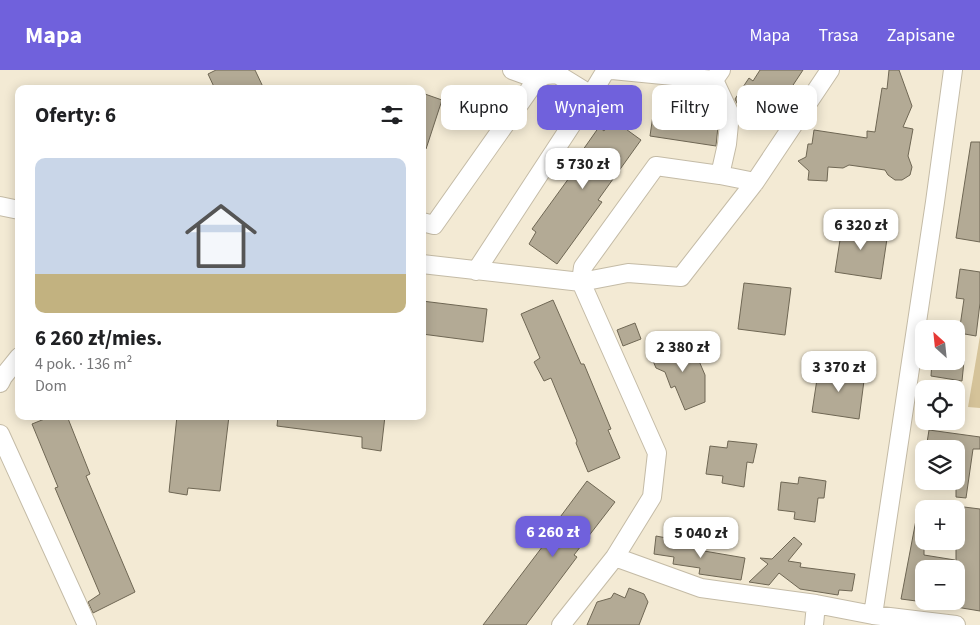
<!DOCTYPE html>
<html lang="pl">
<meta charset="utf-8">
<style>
body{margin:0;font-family:"Source Sans 3",sans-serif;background:#f2f2f2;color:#202124;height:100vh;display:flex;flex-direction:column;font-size:19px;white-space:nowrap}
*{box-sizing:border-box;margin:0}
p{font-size:16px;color:#757577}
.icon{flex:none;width:28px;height:28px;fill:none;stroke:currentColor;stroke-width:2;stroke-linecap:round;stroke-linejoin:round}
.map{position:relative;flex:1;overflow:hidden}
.details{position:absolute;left:15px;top:15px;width:411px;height:335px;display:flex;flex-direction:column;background:#fff;border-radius:10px;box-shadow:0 2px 12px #0003}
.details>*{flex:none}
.banner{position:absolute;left:441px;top:15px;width:464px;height:45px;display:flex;gap:10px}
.needle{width:32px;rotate:333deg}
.controls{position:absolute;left:915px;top:250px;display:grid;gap:10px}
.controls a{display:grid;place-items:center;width:50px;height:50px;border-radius:10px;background:#fff;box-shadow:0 2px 12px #0003;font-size:25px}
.price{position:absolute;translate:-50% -42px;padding:0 11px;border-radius:10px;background:#fff;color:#222;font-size:16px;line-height:32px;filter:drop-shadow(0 1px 2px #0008)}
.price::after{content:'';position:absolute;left:50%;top:30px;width:15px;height:11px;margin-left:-8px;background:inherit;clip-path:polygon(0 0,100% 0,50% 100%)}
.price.on{background:#7061dc;color:#fff}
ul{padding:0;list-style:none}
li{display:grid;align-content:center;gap:10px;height:265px;padding:0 20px}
li span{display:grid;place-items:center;height:155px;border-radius:10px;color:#555}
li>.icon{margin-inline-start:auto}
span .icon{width:90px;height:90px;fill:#fffc;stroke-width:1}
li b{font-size:21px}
h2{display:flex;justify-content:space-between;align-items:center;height:60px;padding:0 20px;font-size:21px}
.chip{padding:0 18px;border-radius:10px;background:#fff;box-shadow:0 2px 12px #0003;font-size:18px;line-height:45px}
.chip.on{background:#7061dc;color:#fff}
header{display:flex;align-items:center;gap:30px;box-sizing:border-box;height:70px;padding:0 25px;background:#7061dc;color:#fff}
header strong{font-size:24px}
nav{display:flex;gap:28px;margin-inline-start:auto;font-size:18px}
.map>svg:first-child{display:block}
.green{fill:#d5c399}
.building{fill:#b3aa95;stroke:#6f6754}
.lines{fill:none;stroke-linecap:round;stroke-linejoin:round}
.street-casing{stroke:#c4bba6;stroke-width:20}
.street{stroke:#fff;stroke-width:18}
</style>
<header>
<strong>Mapa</strong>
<nav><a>Mapa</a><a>Trasa</a><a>Zapisane</a></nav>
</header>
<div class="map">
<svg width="980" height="555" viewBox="0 0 980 555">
<rect width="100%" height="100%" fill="#f3ead4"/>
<path class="green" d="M980,266V338L968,337Z"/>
<path class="building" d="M216,0H255L264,19H215L208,4Z
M760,0H803L766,56L739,37L735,29L749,8L753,11Z
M889,0H899L912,36L903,57L913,59L908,86L912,97L910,105L902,110H895L888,105L885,100L849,95L843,98L828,97L827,111L808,110L809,101L798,91L806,87L808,74H812L814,60L867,68V61L875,62L882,18L887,19Z
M422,23L442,30L426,79H422Z
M670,28L714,35L719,46L716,76L650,66L655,31L669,33Z
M612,49L641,70L598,130L602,132L557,194L529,174L536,162L532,159L577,97L573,94L599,57L604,61Z
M971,72H980V172L956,168Z
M839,154L888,162L881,209L835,202L840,170H837Z
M960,199L980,202V233L976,266L959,263L964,229L956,228Z
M744,213L791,218L785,265L738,259Z
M553,230L581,294H584L611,359L608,360L620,388L588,402L576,373L577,371L551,308L544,311L534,292L540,288L521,244Z
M422,231L487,239L483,272L422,264Z
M635,253L641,269L623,276L617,260Z
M690,270L705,305V332L685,340L675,316L671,318L665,302L656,298L651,286Z
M932,291H964L962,311L931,306Z
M819,296L865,303L859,349L812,342Z
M52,346H67L90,404L86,406L135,522L93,543L88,532L100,524L55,418L58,417L32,354Z
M177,346H229L220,421L188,418L187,425L169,422Z
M278,346H385L381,381L362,378V367L277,356Z
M929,360L980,367V379H973L966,428L956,427V379H926Z
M728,371L757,374L753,393L747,392L744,417L722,413L723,406L706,404L710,376L727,378Z
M799,407L826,411L824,428H818L815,452L794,449L795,442L778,440L781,412L798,414Z
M587,411L615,432L574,485L577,487L526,555H483L549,468L546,466Z
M956,436L980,439V541L956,537Z
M916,450H924V485L955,490L954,499H924V532L901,529Z
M656,466L677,470V472L705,475L704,481L745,488L741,510L699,504L700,498L673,494L674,487L654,484Z
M794,467L802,474L788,491L801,493L800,497L855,504L852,521L839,520L838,525L800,519L779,503L769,515L749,512L768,494L760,488L772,489Z
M629,518L644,524L648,532L639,555H587L597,532L611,528L614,523L625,528Z"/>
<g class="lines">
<g class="street-casing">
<path id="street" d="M512,0L537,9L546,5L557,4L591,25
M612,0L714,10
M720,105L727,74L730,44L714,10L721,0
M755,112L720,105L656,96L583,197L581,212L657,383L652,427L615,487L701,518L816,534
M0,136L19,140
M422,152L434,155L537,9
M422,194L581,212L628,203L681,207L755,112L830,0
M476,201L591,25L606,0
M0,313L3,307L19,287
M0,364L87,555
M873,545L935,132L953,0
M561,555L615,487
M814,555L816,534L873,545L956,555"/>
</g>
<use href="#street" class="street"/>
</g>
</svg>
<div class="controls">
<a><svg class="needle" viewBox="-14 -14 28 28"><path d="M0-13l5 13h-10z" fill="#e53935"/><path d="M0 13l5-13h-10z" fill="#757577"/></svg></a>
<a><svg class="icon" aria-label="locate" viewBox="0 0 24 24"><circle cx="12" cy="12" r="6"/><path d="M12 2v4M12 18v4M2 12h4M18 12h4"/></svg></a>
<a><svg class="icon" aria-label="layers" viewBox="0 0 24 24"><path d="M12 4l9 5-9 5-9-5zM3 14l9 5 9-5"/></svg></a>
<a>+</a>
<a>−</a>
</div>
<b class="price" style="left:583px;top:120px">5 730 zł</b>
<b class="price" style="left:861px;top:181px">6 320 zł</b>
<b class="price" style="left:683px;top:303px">2 380 zł</b>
<b class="price" style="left:839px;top:323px">3 370 zł</b>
<b class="price on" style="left:553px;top:488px">6 260 zł</b>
<b class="price" style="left:701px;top:489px">5 040 zł</b>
<div class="banner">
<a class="chip">Kupno</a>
<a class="chip on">Wynajem</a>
<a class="chip">Filtry</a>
<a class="chip">Nowe</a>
</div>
<section class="details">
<h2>Oferty: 6<svg class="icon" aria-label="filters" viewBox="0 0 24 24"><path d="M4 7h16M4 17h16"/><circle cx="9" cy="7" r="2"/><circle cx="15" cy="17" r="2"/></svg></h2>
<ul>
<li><span style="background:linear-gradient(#c9d6e8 75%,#c2b280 0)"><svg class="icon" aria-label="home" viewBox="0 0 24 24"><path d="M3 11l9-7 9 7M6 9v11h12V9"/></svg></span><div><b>6 260 zł/mies.</b><p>4 pok. · 136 m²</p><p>Dom</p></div></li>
</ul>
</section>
</div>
